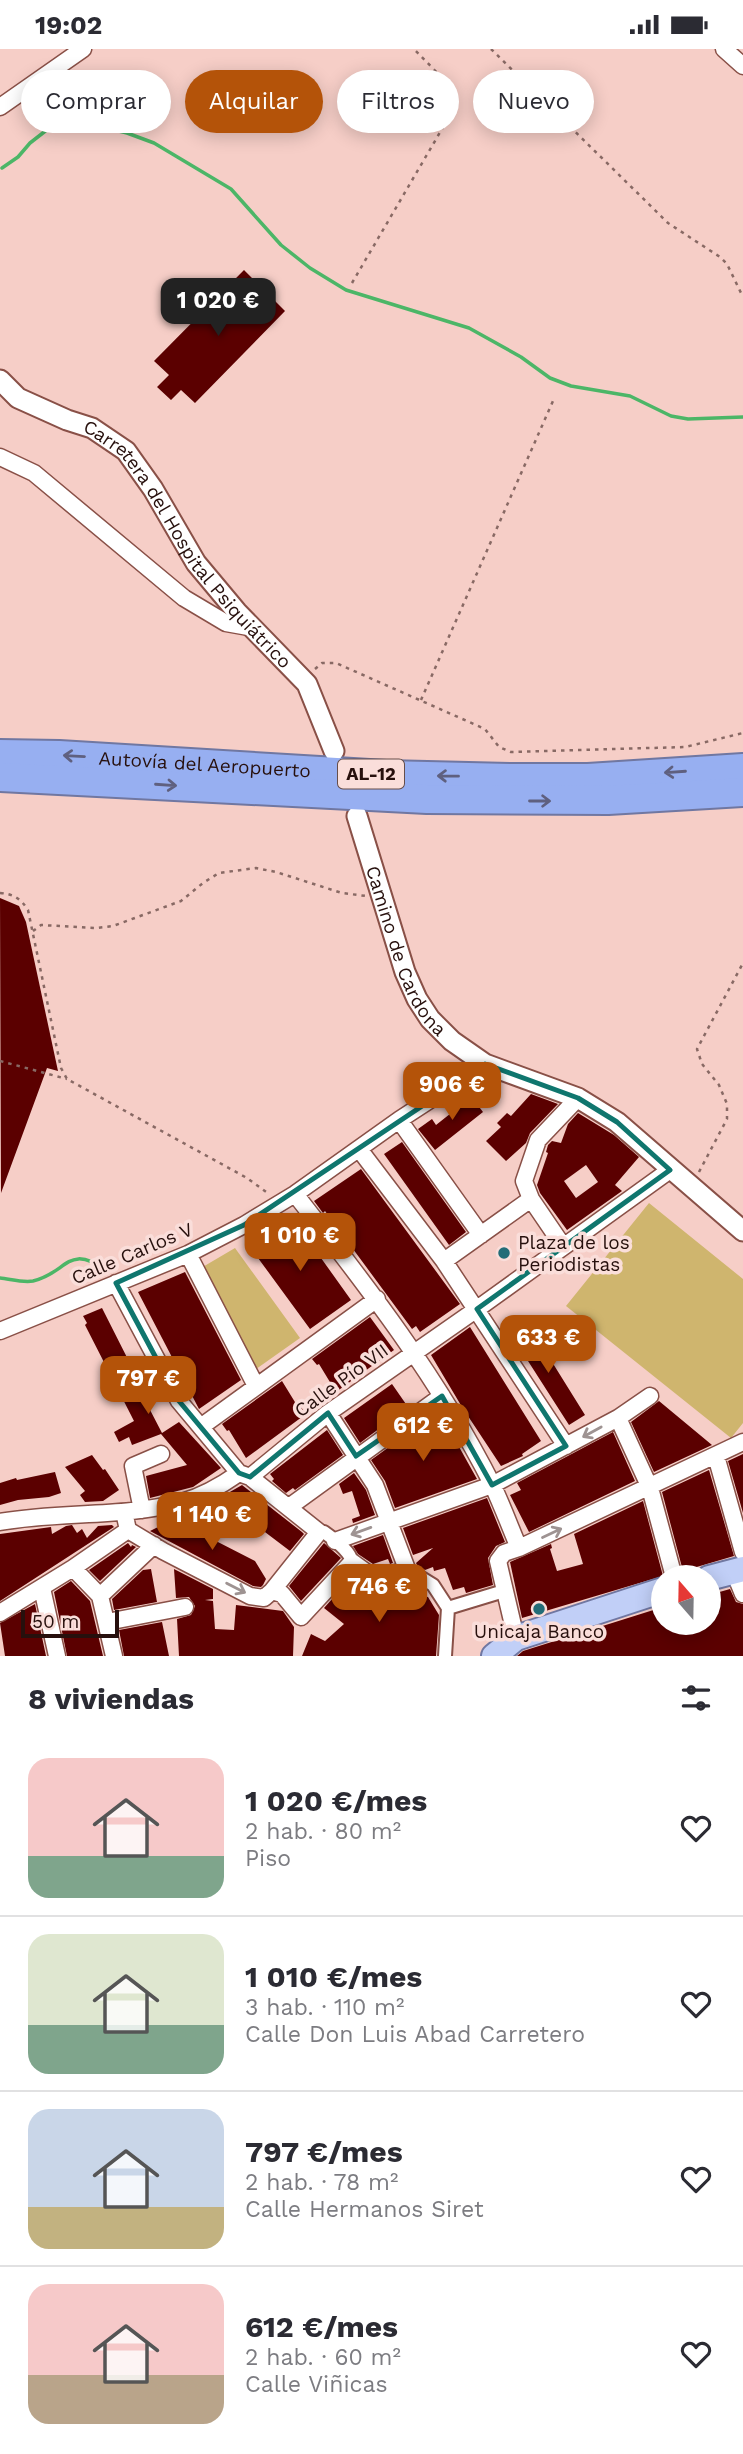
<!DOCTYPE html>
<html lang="es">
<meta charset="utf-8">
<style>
body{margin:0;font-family:"Work Sans",sans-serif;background:#f7f7f7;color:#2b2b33;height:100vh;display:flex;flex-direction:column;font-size:26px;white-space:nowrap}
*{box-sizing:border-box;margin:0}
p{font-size:23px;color:#7c7c81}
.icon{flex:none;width:38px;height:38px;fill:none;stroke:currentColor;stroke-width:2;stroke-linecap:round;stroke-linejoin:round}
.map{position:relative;height:1607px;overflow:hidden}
.details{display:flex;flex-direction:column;background:#fff;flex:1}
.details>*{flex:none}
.banner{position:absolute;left:21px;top:21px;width:702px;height:63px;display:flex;gap:14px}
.needle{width:46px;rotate:340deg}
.tools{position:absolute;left:651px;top:1516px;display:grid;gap:14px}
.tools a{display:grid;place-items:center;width:70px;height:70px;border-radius:50%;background:#fff;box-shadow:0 4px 18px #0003;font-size:35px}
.scale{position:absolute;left:21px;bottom:18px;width:98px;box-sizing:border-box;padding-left:7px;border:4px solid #27100d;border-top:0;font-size:19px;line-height:24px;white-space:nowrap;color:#27100d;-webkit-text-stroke:5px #fadeda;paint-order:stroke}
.price{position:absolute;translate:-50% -60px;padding:0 16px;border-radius:14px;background:#b45309;color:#fff;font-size:23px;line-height:46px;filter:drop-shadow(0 2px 4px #0008)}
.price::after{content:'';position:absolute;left:50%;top:42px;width:21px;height:16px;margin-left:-10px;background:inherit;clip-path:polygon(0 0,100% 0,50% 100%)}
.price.active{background:#222;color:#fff}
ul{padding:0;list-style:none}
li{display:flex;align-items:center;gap:21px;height:175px;padding:0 28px}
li+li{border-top:2px solid #e1e1e2}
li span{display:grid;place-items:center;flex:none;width:196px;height:140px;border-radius:21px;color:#555}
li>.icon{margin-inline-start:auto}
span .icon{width:84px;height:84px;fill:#fffc;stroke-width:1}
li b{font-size:30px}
h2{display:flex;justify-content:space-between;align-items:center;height:84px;padding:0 28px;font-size:30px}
.chip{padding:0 24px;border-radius:32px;background:#fff;box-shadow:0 4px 18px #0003;font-size:24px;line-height:63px}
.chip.active{background:#b45309;color:#fff}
.status{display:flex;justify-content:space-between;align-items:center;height:49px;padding:0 35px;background:#fff;direction:ltr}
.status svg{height:19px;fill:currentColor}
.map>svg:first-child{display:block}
.green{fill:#cfb56e}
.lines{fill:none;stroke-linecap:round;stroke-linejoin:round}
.stream{stroke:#4cb667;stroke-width:3.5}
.building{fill:#5b0000;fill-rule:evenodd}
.pedestrian-casing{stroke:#895047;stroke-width:16}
.minor-casing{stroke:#895047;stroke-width:19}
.tertiary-casing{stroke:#895047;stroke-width:23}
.primary-casing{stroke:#7077a1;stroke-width:28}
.motorway-casing{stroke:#7077a1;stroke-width:32}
.path{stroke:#886964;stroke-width:2.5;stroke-dasharray:3.5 5;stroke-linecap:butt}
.pedestrian{stroke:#fff;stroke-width:12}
.minor{stroke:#fff;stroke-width:16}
.tertiary{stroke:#fff;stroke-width:19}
.primary{stroke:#c1cff7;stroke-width:24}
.motorway{stroke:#97aff1;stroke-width:28}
.oneway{stroke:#5f607f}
.oneway2{stroke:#9e9392}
.marked{fill:none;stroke:#0f766e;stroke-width:5;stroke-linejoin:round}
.poi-dot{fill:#236c77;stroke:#fadeda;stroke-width:2.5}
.labels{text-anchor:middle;stroke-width:7;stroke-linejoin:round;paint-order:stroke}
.shield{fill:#fadeda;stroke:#664e4a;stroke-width:2}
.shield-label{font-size:18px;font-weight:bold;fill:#27100d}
.street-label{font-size:19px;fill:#27100d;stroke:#fadeda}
.poi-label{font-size:19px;fill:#27100d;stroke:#fadeda;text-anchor:start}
</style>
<div class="status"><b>19:02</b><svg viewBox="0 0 49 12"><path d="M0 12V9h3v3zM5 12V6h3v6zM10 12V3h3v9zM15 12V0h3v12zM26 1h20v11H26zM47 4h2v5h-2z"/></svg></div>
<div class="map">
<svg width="743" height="1607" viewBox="0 0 743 1607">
<rect width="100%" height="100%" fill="#f6cec7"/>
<path class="green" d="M649,1154L743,1230V1374L731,1389L566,1257Z
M235,1199L300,1289L252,1323L201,1219Z"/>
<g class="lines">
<path class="stream" d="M2,119L18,108L30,94L48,80L102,78L127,84L154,94L231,140L281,196L310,219L346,241L469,279L521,308L550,329L571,337L630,347L671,367L688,370L743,368
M0,1229C10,1230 23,1234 33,1232C68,1224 67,1193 107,1222"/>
</g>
<path class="building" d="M244,221L285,262L195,354L181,341L171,351L157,338L169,326L154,312Z
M0,849L19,857L26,873L58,1022L47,1019L1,1144Z
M467,1042L483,1063L435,1101L418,1080L432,1070L436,1076L460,1057L456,1051Z
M531,1045L558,1055L530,1084L526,1094L506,1112L486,1092L501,1078L497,1074L507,1064L511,1067Z
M578,1064L614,1086L639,1108L615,1136L622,1142L567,1181L540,1144L537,1136L548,1104L546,1103L548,1096L552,1092L561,1094L568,1075ZM586,1116L598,1133L576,1149L564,1132Z
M402,1093L466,1183L449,1196L384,1105Z
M361,1120L460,1255L420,1283L416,1277L412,1280L325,1162L323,1164L314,1152Z
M291,1167L351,1251L310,1280L250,1198Z
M185,1223L241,1331L199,1360L138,1243Z
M102,1259L151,1356L148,1357L162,1384L179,1373L221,1419L193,1438L150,1449L146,1427L187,1416L161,1385L132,1396L129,1388L119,1393L114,1383L134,1372L85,1276L87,1274L83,1267Z
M370,1268L394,1301L336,1343L319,1315L317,1316L312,1310Z
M529,1276L585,1366L569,1376L512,1287Z
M470,1278L541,1392L522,1405L523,1407L501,1417L462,1358L431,1306Z
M282,1332L298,1358L300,1357L306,1365L246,1409L229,1381L227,1382L222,1375Z
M392,1335L408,1358L360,1394L344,1369Z
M659,1352L712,1396L654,1423L631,1373Z
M439,1362L477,1430L395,1459L385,1432L371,1411Z
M327,1381L343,1406L295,1441L293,1439L286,1444L272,1432L274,1430L270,1425Z
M613,1383L635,1432L529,1483L510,1446L521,1441L517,1434Z
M743,1405V1464L728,1412Z
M92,1406L103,1421L105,1420L119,1441L103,1452L85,1453L80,1446L85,1442L65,1418Z
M709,1421L734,1507L683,1522L662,1443Z
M55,1423L61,1444L49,1448L18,1451L0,1456V1434L16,1429L17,1431Z
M354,1424L366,1441L375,1466L353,1474L352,1470L360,1467L352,1442L343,1445L339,1435Z
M242,1436L302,1483L304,1485L290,1502L228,1455L225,1458L216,1451Z
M487,1449L505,1493L496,1497L488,1509L493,1536L466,1544L464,1538L453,1541L445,1519L434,1522L433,1518L425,1521L417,1516L416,1514L433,1499L413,1506L403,1479Z
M643,1452L663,1527L522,1569L510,1513L551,1495L552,1499L550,1500L557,1522L583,1515L574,1485Z
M176,1469L175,1471L255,1512L266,1530L263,1536L261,1538L253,1537L150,1482Z
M72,1476L77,1484L82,1480L87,1489L98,1477L112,1476L114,1478L0,1552V1485L51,1478L52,1485L66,1477Z
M383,1486L393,1514L390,1515L388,1510L373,1515L358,1505L353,1497Z
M128,1494L131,1498L132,1496L136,1498L100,1532L89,1521Z
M324,1494L341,1509L301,1552L289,1537Z
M151,1520L157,1553L114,1561L112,1550L143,1521Z
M174,1520L213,1540V1550L205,1551L213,1552L215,1580L234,1581L236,1556L283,1562L294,1578L293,1607H179L177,1570L191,1566L195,1557L189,1548L176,1549Z
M351,1529L359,1531L372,1541L381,1543L390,1538L428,1548L439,1566L436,1607H302L311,1585L325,1592L344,1575L324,1559Z
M71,1532L90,1552L103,1607H67L54,1543Z
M730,1540L736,1553L743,1555V1607H517L523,1602L663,1558V1573H709V1546Z
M35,1555L46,1607H5L0,1574Z
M162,1573L169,1607H124L119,1581Z"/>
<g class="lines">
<g class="pedestrian-casing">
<path id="pedestrian" d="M319,1483H324C333,1490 350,1501 352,1513
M407,1520L433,1536L448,1559
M445,1607L448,1559L504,1542"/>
</g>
<g class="minor-casing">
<path id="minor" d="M724,0L743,17
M0,58L83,0
M0,408L34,424L184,549L226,574L254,579
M399,1071L481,1186
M359,1100L444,1212L566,1397
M295,1145C367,1237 439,1330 492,1435C502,1456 510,1478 519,1499
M563,1197L531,1150L524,1132L538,1091L578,1049
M188,1205L256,1337
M444,1212L531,1150
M116,1234L179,1352L239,1424
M0,1282L188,1205L244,1176L295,1145L399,1071L485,1015
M618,1369L650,1439L674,1528
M202,1377L377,1250
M716,1407L743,1503
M289,1458L442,1347
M142,1461L133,1417L161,1405
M124,1463L128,1481L163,1502L250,1547L264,1549L272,1542L319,1483L250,1428
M0,1473C60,1462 123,1469 182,1453C203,1447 222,1436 239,1424L250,1428L328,1364L477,1260L670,1121
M335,1492L492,1436L618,1369L650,1347
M73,1519L100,1547L114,1607
M734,1523L743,1545
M42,1539L57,1607
M272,1542L282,1545L301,1568L352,1513L377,1531L407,1520L375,1436L328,1364
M100,1547L154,1496
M0,1564L73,1519L128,1481
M107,1573L185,1558
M516,1589L498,1512L504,1504L519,1499L743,1393"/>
</g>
<g class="tertiary-casing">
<g id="tertiary">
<path id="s1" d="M0,331L18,349L67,371L92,379L126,402L153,440L196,514L237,563L307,635L334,702"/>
<path id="s2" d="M357,767L405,923L417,950L430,970L452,992L485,1015L578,1049L617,1073L743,1182"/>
</g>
</g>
<g class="primary-casing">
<path id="primary" d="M709,1529L743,1520
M494,1607L516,1589L663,1541"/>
</g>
<g class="motorway-casing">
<g id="motorway">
<path id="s3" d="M0,705L59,706L386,726L510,729H588L743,719"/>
<path d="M0,728L427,750L608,751L743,743"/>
</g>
</g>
<path class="path" d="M491,0L668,174L720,208L727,215L743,248
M352,234L456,56L453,40L414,0
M315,620L322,614H336L485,680L499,698L511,703L685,698L743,684
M421,651L553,352
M0,844C14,845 21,850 28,861L61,1019L67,1030L247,1129L269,1145
M33,882L41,876L96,879L113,877L181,852L203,834L219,824L256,819L276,823L342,844L366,847
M0,1012L67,1030
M699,1123L727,1070V1055L719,1036L702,1015L697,1000L743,914"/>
<use href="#pedestrian" class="pedestrian"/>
<use href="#minor" class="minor"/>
<use href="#tertiary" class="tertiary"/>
<use href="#primary" class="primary"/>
<use href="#motorway" class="motorway"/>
</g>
<defs><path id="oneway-shaft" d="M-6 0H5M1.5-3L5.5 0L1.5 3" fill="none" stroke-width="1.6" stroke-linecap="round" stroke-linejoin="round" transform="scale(1.75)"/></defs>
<g class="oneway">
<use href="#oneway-shaft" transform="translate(74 707) rotate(-177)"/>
<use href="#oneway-shaft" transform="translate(675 723) rotate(176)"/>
<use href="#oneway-shaft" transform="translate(448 727) rotate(-179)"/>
<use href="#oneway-shaft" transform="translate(166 736) rotate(4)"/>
<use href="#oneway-shaft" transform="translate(540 752)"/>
</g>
<g class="oneway2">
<use href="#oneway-shaft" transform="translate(592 1383) rotate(151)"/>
<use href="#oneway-shaft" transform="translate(361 1482) rotate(160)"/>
<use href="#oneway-shaft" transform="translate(552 1484) rotate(-25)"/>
<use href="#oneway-shaft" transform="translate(236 1539) rotate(27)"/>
</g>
<path class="marked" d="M485,1015L578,1049L617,1073L670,1121L477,1260L566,1397L492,1436L442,1347L356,1407L328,1364L250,1428L239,1424L179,1352L116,1234L244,1176Z"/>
<g class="poi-dot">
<circle cx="504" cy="1204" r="7"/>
<circle cx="539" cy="1560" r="7"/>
</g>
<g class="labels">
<rect class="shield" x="338" y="710.5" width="66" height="29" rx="5"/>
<g class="shield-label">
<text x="371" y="731">AL-12</text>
</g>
<g class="street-label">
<text dy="7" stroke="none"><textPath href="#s1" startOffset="257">Carretera del Hospital Psiquiátrico</textPath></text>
<text dy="7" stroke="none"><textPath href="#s3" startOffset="205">Autovía del Aeropuerto</textPath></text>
<text dy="7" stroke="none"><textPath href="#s2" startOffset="144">Camino de Cardona</textPath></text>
<text transform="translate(132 1204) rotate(-23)" y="7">Calle Carlos V</text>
<text transform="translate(341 1331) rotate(-36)" y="7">Calle Pío VII</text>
</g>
<g class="poi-label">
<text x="518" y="1200">Plaza de los<tspan x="518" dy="22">Periodistas</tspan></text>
<text x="539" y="1589" text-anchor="middle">Unicaja Banco</text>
</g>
</g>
</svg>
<div class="tools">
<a><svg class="needle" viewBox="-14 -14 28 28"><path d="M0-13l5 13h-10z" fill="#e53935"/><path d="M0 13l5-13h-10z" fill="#7c7c81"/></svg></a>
</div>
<div class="scale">50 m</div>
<b class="price active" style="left:218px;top:289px">1 020 €</b>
<b class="price" style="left:452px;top:1073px">906 €</b>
<b class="price" style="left:300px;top:1224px">1 010 €</b>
<b class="price" style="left:548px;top:1326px">633 €</b>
<b class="price" style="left:148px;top:1367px">797 €</b>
<b class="price" style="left:423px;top:1414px">612 €</b>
<b class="price" style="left:212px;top:1503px">1 140 €</b>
<b class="price" style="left:379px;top:1575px">746 €</b>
<div class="banner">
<a class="chip">Comprar</a>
<a class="chip active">Alquilar</a>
<a class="chip">Filtros</a>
<a class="chip">Nuevo</a>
</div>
</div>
<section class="details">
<h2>8 viviendas<svg class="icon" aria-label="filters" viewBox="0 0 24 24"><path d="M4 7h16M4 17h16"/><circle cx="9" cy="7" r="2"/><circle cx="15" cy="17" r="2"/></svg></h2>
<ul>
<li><span style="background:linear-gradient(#f6c9c9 70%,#7fa58c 0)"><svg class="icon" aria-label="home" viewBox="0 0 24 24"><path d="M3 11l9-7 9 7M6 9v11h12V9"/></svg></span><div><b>1 020 €/mes</b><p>2 hab. · 80 m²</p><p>Piso</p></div><svg class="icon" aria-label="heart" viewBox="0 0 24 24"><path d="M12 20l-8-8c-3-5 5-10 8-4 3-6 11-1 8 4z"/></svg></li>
<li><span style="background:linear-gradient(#dfe7d0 65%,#7fa58c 0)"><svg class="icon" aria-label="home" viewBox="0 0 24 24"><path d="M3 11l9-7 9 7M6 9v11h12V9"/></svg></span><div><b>1 010 €/mes</b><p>3 hab. · 110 m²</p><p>Calle Don Luis Abad Carretero</p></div><svg class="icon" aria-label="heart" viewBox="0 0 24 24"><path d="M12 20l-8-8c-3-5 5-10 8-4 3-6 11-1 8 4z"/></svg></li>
<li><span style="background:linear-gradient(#c9d6e8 70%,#c2b280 0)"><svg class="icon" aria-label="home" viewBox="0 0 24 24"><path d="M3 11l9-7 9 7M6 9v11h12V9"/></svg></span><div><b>797 €/mes</b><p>2 hab. · 78 m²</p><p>Calle Hermanos Siret</p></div><svg class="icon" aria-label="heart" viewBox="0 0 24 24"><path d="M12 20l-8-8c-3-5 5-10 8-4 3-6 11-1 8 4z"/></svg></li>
<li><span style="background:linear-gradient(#f6c9c9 65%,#b9a48a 0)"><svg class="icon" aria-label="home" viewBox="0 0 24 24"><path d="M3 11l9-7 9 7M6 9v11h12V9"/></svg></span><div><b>612 €/mes</b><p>2 hab. · 60 m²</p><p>Calle Viñicas</p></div><svg class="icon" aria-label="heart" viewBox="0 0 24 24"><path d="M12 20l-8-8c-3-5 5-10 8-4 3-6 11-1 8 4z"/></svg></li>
</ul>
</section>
